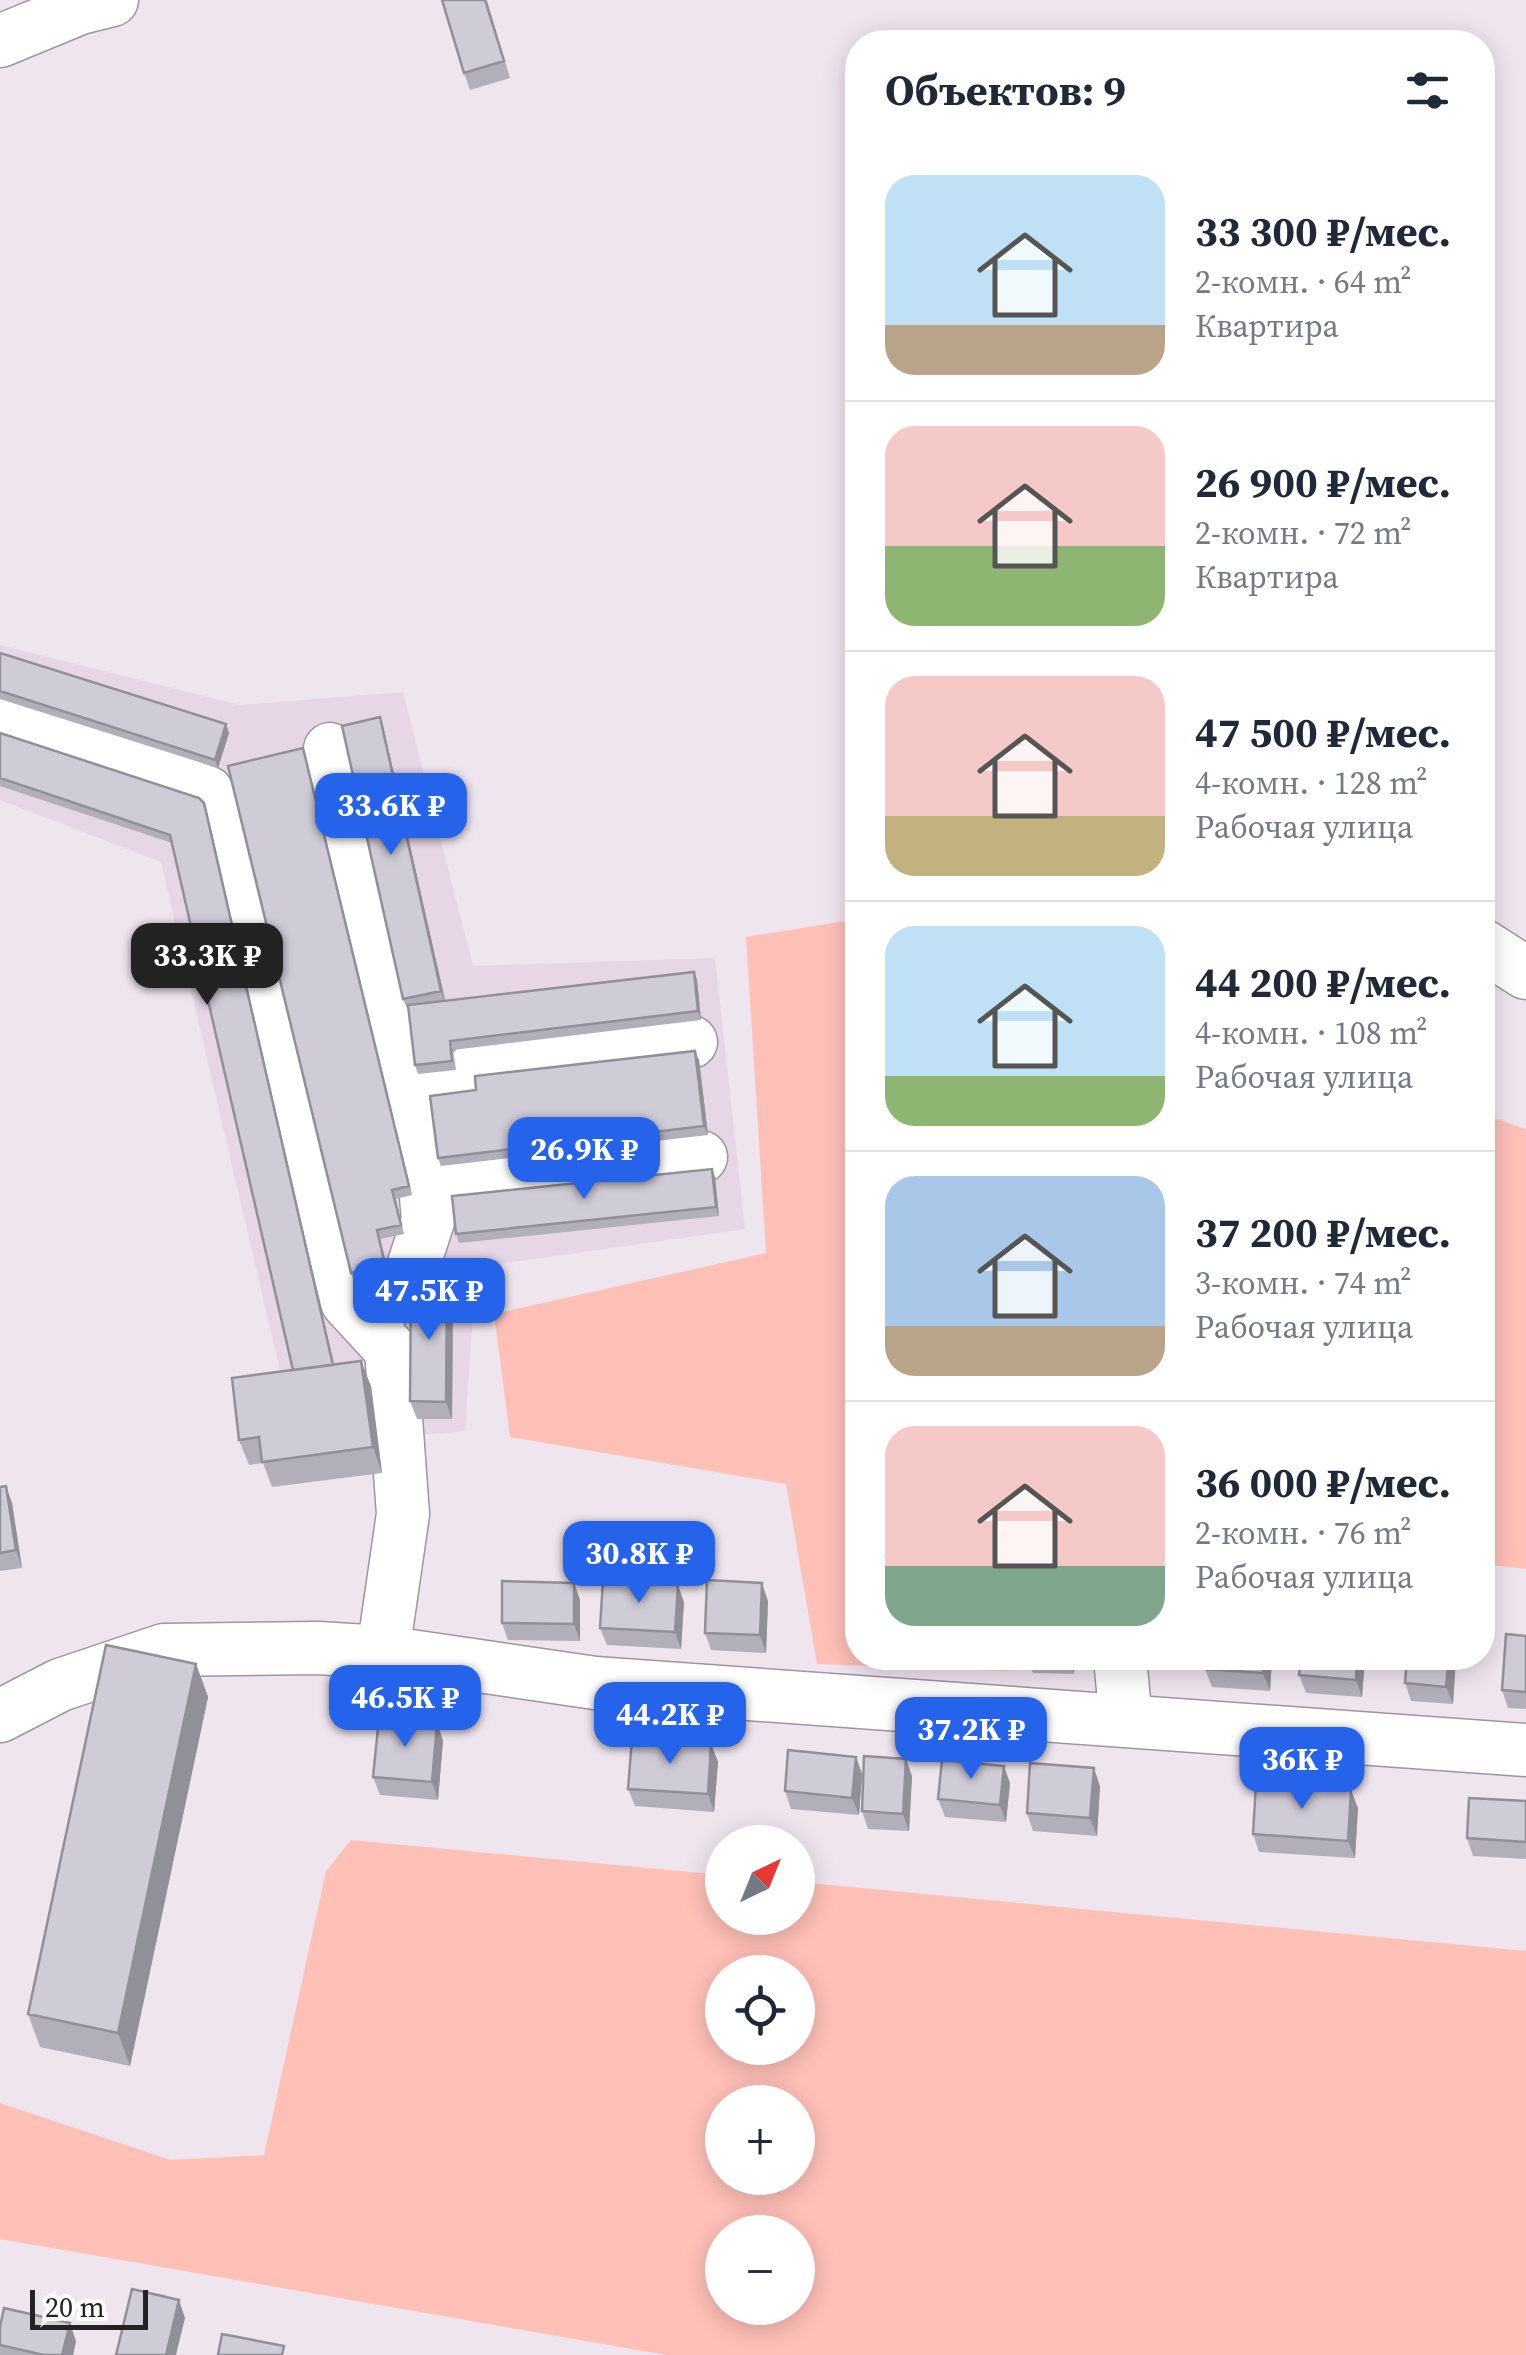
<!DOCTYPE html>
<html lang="ru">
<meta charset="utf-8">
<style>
body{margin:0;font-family:"Source Serif 4",serif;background:#f2f2f3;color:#1f2937;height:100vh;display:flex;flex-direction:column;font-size:38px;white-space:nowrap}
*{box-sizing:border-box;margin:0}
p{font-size:32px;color:#747a83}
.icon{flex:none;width:55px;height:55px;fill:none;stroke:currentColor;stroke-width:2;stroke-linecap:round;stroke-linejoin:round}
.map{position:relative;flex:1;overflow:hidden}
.side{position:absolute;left:845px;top:30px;width:650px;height:1640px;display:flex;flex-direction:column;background:#fff;border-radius:40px;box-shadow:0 5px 25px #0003}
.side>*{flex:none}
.needle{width:65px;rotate:43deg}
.controls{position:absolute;left:705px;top:1825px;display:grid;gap:20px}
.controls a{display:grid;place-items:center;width:110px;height:110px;border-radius:50%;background:#fff;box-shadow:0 5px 25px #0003;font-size:50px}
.scale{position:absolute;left:30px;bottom:25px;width:118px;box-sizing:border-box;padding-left:10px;border:5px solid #252125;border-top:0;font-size:28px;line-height:35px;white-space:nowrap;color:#252125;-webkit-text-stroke:8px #fff;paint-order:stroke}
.price{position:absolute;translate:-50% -85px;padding:0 22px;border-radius:20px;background:#2563eb;color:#fff;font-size:32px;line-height:65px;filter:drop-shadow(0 2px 5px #0008)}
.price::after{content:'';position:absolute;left:50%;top:60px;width:30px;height:22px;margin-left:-15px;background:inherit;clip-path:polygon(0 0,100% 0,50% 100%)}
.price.active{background:#222;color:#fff}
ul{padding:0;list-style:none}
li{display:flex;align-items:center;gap:30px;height:250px;padding:0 40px}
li+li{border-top:2px solid #e0e1e3}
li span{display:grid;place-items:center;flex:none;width:280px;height:200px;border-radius:30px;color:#555}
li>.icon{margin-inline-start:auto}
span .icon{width:120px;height:120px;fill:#fffc;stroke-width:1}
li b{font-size:42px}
h2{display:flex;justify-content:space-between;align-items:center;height:120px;padding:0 40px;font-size:42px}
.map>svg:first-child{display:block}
.built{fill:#e6d6e6}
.green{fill:#ffc0b8;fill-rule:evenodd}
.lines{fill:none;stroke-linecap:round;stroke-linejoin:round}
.minor-casing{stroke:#9e959e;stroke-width:55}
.minor{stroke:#fff;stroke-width:52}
.wall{fill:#b2afba}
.shaded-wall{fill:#918f97}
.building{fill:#cfccd8;stroke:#918f97;stroke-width:2.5}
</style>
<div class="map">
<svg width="1526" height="2355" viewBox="0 0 1526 2355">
<rect width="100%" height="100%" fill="#efe5ef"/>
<path class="built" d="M0,645L240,705L403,692L473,966L715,958L745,1229L476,1267L465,1431L411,1436L284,1388L161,862L0,800Z"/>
<path class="green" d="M857,919L858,1658H1007L1009,1671L817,1664L786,1484L510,1437L494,1314L766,1253L746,937Z
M1482,1114L1526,1129V1569L1483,1564Z
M351,1840L722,1875V1918H798V1882L1526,1951V2355H666L0,2239V2103L171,2160L264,2155L326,1871ZM798,1972V2048H722V1972ZM722,2102H798V2178H722ZM722,2232H798V2308H722Z"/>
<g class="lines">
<g class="minor-casing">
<path id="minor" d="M0,41L80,8L112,0
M0,721L207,792L233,836L347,1302L391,1350L403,1514L383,1652
M330,749L425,1184L428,1221L412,1270L370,1326
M1482,945L1526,973
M405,1091L461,1083L477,1065L691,1042
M425,1184L701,1157
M1120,1658L1126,1721
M0,1716L60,1685L164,1650L318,1648L383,1652L595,1683L1526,1750"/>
</g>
<use href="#minor" class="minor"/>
</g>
<path class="wall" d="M487,0L510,78L470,90L464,73Z
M0,653L226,724L229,733L218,768L0,699Z
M383,726L445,1000L431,1003L694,972L697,980L701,1020L453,1050L456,1070L418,1074L415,1065L408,1008H407L403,999Z
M0,733L204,803L334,1365L371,1386L382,1473L272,1487L263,1463L249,1465L239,1440L293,1370L172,843L0,786Z
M303,748L412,1195L396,1199L404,1234L380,1239L389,1273L354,1282L351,1273Z
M699,1060L708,1135L441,1166L438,1158L476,1090Z
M712,1169L715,1177L719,1216L459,1243L456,1234Z
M453,1301L452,1419H417L410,1401Z
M0,1487L12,1503L22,1568L0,1571Z
M574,1583L580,1600V1641L508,1640L502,1623Z
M768,1601L766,1653L711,1650L705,1633Z
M684,1602L681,1649L607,1645L600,1628Z
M1526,1636V1709L1508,1708L1502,1690Z
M1027,1658H1074V1674L1033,1673Z
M1272,1658L1270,1691L1212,1687L1205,1669Z
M1365,1658L1362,1697L1306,1693L1299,1675Z
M1407,1658H1456L1453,1704L1411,1701L1405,1683Z
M196,1664L208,1697L130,2066L40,2047L28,2014Z
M437,1723L443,1741L438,1800L380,1795L373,1777Z
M711,1744L718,1762L714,1812L635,1806L628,1789Z
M856,1757L862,1774L859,1815L791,1809L785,1791Z
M912,1776L909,1831L868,1829L862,1811Z
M1010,1783L1006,1822L945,1817L938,1799Z
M1100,1786L1097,1836L1033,1831L1027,1813Z
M1526,1801V1859L1473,1856L1467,1838Z
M1358,1808L1355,1858L1259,1852L1253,1834Z
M0,2327L76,2341L73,2355H0Z"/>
<path class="shaded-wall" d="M380,717L383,726L445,1000L441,991Z
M226,724L229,733L218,768L215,760Z
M303,748L306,757L412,1195L409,1186Z
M204,803L207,812L336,1374L333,1365Z
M694,972L697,980L701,1020L698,1011Z
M695,1051L699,1060L708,1135L704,1126Z
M712,1169L715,1177L719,1216L716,1207Z
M447,1284L453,1301L452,1419L446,1402Z
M361,1361L371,1386L382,1473L373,1447Z
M6,1486L12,1503L22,1568L16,1550Z
M574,1583L580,1600V1641L574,1624Z
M762,1583L768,1601L766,1653L760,1635Z
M678,1585L684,1602L681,1649L675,1632Z
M1068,1658H1074V1674Z
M1264,1658H1272L1270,1691L1263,1673Z
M1357,1658H1365L1362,1697L1356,1680Z
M1449,1658H1456L1453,1704L1446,1687Z
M196,1664L208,1697L130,2066L118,2033Z
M437,1723L443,1741L438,1800L432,1782Z
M711,1744L718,1762L714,1812L708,1794Z
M856,1757L862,1774L859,1815L852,1798Z
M906,1759L912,1776L909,1831L903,1814Z
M1004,1766L1010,1783L1006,1822L1000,1805Z
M1094,1768L1100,1786L1097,1836L1090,1818Z
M1351,1790L1358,1808L1355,1858L1348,1841Z
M179,2300L185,2318L176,2355H166Z
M70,2323L76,2341L73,2355H62Z"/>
<path class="building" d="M442,0H485L504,61L464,73Z
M0,653L226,724L215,760L0,691Z
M380,717L441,991L403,999L342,726Z
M0,733L199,798L204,803L333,1365L293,1370L170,835L0,778Z
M303,748L409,1186L392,1190L401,1225L377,1230L385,1264L351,1273L228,766Z
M694,972L698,1011L450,1041L452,1061L415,1065L408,1005Z
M695,1051L704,1126L438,1158L430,1096L476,1090L475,1076Z
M712,1169L716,1207L456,1234L452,1196Z
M411,1284H447L446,1402L410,1401Z
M361,1361L373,1447L262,1462L259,1437L239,1440L232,1378Z
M6,1486L16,1550L0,1553V1487Z
M603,1580L678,1585L675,1632L600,1628Z
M707,1580L762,1583L760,1635L705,1633Z
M502,1581L574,1583V1624L502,1623Z
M1506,1634L1526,1636V1692L1502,1690Z
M106,1645L196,1664L118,2033L28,2014Z
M1206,1658H1264L1263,1673L1205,1669Z
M1301,1658H1357L1356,1680L1299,1675Z
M1407,1658H1449L1446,1687L1405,1683Z
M379,1718L437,1723L432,1782L373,1777Z
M632,1739L711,1744L708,1794L628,1789Z
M788,1750L856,1757L852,1798L785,1791Z
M864,1756L906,1759L903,1814L862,1811Z
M942,1760L1004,1766L1000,1805L938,1799Z
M1030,1763L1094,1768L1090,1818L1027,1813Z
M1256,1784L1351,1790L1348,1841L1253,1834Z
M1469,1798L1526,1801V1842L1467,1838Z
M132,2289L179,2300L166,2355H116Z
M4,2308L70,2323L62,2355H44L0,2345V2327Z
M222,2334L284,2346L282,2355H218Z"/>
</svg>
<div class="controls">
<a><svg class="needle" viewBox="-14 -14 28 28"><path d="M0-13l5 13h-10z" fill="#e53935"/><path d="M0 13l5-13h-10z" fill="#747a83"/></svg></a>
<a><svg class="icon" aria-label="locate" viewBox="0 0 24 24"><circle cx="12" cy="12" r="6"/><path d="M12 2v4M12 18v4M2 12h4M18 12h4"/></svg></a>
<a>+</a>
<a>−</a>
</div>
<div class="scale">20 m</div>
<b class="price" style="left:391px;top:858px">33.6K ₽</b>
<b class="price active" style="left:207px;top:1008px">33.3K ₽</b>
<b class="price" style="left:584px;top:1202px">26.9K ₽</b>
<b class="price" style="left:429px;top:1343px">47.5K ₽</b>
<b class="price" style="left:639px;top:1606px">30.8K ₽</b>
<b class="price" style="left:405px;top:1750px">46.5K ₽</b>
<b class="price" style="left:670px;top:1767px">44.2K ₽</b>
<b class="price" style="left:971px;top:1782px">37.2K ₽</b>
<b class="price" style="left:1302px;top:1812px">36K ₽</b>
<section class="side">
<h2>Объектов: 9<svg class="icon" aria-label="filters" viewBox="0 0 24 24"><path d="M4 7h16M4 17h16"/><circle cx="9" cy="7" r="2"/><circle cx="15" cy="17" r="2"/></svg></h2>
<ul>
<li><span style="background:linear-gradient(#bfe0f5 75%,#b9a48a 0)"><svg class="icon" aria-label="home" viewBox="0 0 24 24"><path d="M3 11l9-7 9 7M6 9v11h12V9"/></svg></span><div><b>33 300 ₽/мес.</b><p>2-комн. · 64 m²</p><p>Квартира</p></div></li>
<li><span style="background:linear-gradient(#f6c9c9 60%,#8fb573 0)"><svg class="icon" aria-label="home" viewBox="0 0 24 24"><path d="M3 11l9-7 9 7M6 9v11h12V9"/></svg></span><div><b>26 900 ₽/мес.</b><p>2-комн. · 72 m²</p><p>Квартира</p></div></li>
<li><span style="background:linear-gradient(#f6c9c9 70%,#c2b280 0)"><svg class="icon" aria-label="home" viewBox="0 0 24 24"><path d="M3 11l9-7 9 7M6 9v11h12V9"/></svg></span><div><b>47 500 ₽/мес.</b><p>4-комн. · 128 m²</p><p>Рабочая улица</p></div></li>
<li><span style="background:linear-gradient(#bfe0f5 75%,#8fb573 0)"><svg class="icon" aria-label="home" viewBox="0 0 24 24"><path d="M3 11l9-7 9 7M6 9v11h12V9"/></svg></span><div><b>44 200 ₽/мес.</b><p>4-комн. · 108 m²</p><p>Рабочая улица</p></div></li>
<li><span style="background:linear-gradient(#a9c7e8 75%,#b9a48a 0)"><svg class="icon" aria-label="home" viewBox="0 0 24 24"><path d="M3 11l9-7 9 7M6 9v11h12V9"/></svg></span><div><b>37 200 ₽/мес.</b><p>3-комн. · 74 m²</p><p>Рабочая улица</p></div></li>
<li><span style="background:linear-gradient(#f6c9c9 70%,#7fa58c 0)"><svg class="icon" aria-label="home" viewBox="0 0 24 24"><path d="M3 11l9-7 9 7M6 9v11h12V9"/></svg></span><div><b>36 000 ₽/мес.</b><p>2-комн. · 76 m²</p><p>Рабочая улица</p></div></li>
</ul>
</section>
</div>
